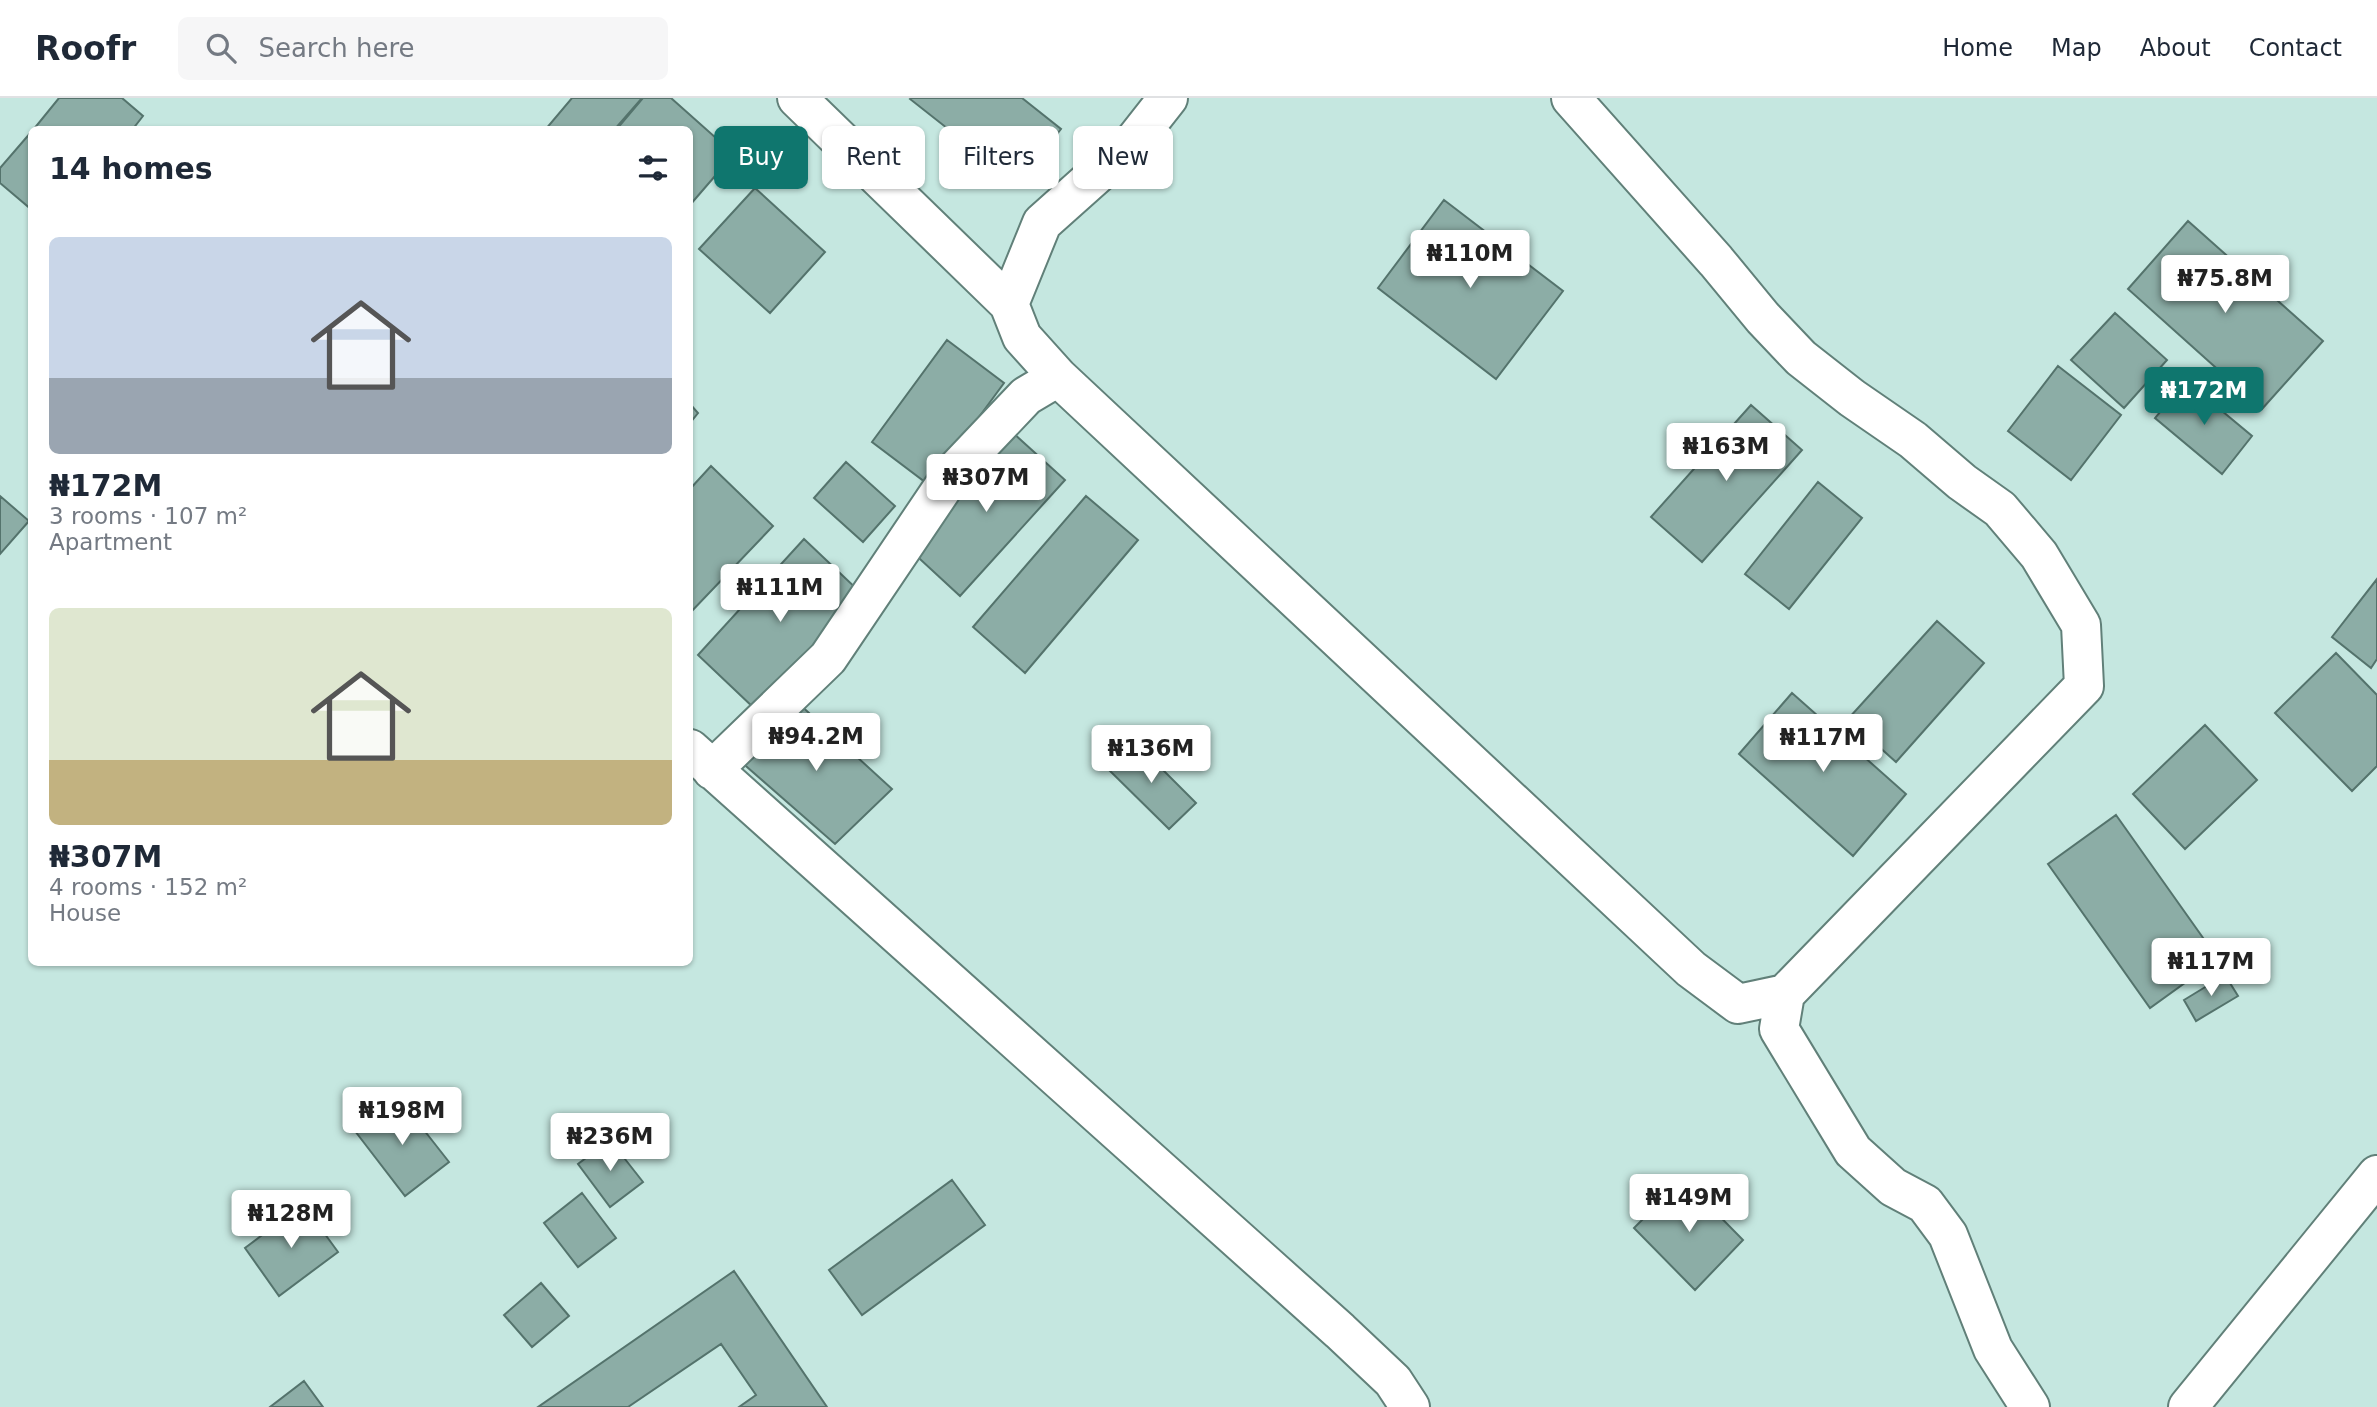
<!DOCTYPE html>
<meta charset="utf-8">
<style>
body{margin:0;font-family:"DejaVu Sans",sans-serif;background:#f6f6f7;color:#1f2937;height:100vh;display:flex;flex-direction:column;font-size:26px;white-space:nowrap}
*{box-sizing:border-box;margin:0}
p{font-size:23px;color:#747a83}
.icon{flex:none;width:38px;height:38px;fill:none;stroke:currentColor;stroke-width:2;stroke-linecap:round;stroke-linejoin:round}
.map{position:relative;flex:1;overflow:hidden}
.side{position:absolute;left:28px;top:28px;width:665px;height:840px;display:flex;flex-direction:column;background:#fff;border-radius:10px;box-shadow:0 2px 5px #0004}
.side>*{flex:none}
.top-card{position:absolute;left:714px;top:28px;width:665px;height:63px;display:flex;gap:14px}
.price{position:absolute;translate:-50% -60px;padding:0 16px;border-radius:7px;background:#fff;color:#222;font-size:23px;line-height:46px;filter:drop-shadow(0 2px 4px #0008)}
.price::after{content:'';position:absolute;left:50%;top:42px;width:21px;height:16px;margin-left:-10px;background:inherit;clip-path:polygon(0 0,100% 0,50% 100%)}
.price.current{background:#0f766e;color:#fff}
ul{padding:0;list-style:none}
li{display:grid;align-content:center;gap:14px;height:371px;padding:0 21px}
li span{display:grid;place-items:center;height:217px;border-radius:10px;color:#555}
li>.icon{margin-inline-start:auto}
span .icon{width:126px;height:126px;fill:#fffc;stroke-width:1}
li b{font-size:30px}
h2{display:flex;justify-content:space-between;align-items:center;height:84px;padding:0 21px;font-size:30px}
.tag{padding:0 24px;border-radius:10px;background:#fff;box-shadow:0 2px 5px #0004;font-size:24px;line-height:63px}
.tag.current{background:#0f766e;color:#fff}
header{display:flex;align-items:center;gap:42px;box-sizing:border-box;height:98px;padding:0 35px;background:#fff;border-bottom:2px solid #e0e1e3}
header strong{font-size:33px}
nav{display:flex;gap:38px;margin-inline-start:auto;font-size:24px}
.search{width:490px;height:63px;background:#f6f6f7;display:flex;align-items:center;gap:18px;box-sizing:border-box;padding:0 24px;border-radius:10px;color:#747a83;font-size:26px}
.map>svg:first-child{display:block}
.building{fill:#8cada6;stroke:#54736c;stroke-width:2}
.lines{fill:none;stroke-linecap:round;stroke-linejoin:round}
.street-casing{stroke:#618079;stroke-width:42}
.street{stroke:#fff;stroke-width:38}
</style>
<header>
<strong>Roofr</strong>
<div class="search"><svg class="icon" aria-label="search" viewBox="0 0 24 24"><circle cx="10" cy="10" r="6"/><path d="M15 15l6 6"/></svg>Search here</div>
<nav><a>Home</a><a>Map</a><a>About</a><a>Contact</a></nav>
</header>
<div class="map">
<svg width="2377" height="1309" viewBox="0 0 2377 1309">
<rect width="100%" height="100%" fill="#c5e7e0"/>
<path class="building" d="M59,0H122L143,18L132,32H33Z
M572,0H643L616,32H545Z
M642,0H671L734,56L690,107V32H614Z
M911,0H1022L1061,31L1018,86L910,1Z
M32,33V112L0,85V70Z
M755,90L825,154L770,215L699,151Z
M1444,102L1563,193L1496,281L1378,190Z
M2188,123L2323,243L2262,311L2128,191Z
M2115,215L2167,262L2124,310L2071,262Z
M947,242L1004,285L929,387L872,344Z
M2058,268L2121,317L2071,382L2008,333Z
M2186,283L2252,338L2222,376L2155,320Z
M690,306L698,315L690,325Z
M1751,307L1802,352L1702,464L1651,419Z
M1012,334L1065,382L960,498L908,450Z
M846,364L895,408L863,444L814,400Z
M711,368L773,428L690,515V391Z
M1818,384L1862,420L1789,511L1745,476Z
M0,398L29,423L0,456Z
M1086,398L1138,442L1025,575L973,529Z
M804,441L861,495L755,611L698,557Z
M2377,481V561L2371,570L2332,539Z
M1937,523L1984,565L1896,664L1848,621Z
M2336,555L2377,597V668L2352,693L2275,615Z
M1792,595L1906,696L1853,758L1739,656Z
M797,604L892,691L835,746L739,662Z
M2205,627L2257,682L2185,751L2133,696Z
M1134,643L1196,705L1169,731L1107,670Z
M2116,717L2218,861L2150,910L2048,766Z
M2225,877L2238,898L2196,923L2184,902Z
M398,999L449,1064L405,1098L355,1033Z
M610,1042L643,1084L610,1109L578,1066Z
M1683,1081L1743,1142L1695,1192L1634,1130Z
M952,1082L985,1127L862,1217L829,1172Z
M582,1095L616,1140L578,1169L544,1125Z
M303,1106L338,1154L279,1198L245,1150Z
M734,1173L827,1309H739L756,1297L721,1246L628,1309H538Z
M541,1185L569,1218L532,1249L504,1217Z
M304,1283L323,1309H270Z"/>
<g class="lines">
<g class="street-casing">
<path id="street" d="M797,0L1009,206
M1058,279L1691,871L1738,906L1785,896L2084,588L2081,527L2039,457L2000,411L1962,384L1913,342L1852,300L1801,260L1763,220L1716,163L1571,0
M690,651L1340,1233L1393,1283L1410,1309
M712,672L828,560L952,376L1026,298L1058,279L1022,239L1009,206L1042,125L1135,42L1168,0
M1785,896L1779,931L1853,1053L1893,1089L1925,1106L1948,1137L1993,1251L2030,1309
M2188,1309L2377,1077"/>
</g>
<use href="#street" class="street"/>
</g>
</svg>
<b class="price" style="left:1470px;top:192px">₦110M</b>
<b class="price" style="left:2225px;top:217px">₦75.8M</b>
<b class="price current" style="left:2204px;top:329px">₦172M</b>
<b class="price" style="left:1726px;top:385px">₦163M</b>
<b class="price" style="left:986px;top:416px">₦307M</b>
<b class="price" style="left:780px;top:526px">₦111M</b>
<b class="price" style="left:816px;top:675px">₦94.2M</b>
<b class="price" style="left:1823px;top:676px">₦117M</b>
<b class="price" style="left:1151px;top:687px">₦136M</b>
<b class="price" style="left:2211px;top:900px">₦117M</b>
<b class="price" style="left:402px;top:1049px">₦198M</b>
<b class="price" style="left:610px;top:1075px">₦236M</b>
<b class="price" style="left:1689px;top:1136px">₦149M</b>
<b class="price" style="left:291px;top:1152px">₦128M</b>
<div class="top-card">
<a class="tag current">Buy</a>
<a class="tag">Rent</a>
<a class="tag">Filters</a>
<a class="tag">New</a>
</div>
<section class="side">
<h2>14 homes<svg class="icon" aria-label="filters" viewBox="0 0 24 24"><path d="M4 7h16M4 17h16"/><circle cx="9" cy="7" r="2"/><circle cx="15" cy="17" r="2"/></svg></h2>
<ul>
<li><span style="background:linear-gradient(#c9d6e8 65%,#9aa5b1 0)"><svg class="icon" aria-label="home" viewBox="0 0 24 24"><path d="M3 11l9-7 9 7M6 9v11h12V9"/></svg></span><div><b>₦172M</b><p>3 rooms · 107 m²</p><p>Apartment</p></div></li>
<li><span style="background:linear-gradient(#dfe7d0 70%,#c2b280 0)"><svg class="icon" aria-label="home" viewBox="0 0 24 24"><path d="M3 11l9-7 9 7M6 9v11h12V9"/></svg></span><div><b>₦307M</b><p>4 rooms · 152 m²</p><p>House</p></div></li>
</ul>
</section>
</div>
